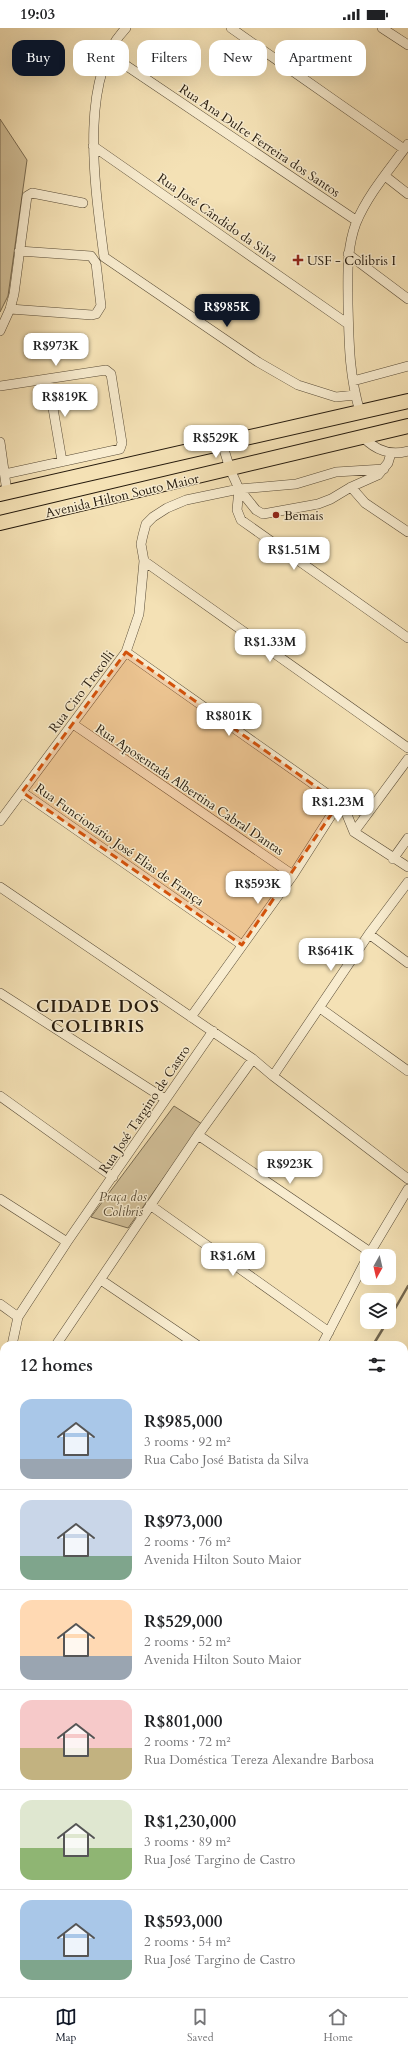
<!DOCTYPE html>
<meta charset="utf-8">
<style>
body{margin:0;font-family:Cardo,serif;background:#f6f6f6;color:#202124;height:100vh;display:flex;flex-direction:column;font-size:15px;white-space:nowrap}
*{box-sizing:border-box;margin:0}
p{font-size:13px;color:#757577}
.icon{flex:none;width:22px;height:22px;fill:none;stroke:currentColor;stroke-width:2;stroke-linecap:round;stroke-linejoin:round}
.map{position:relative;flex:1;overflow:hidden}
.side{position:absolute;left:0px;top:1313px;width:408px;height:656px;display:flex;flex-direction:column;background:#fff;border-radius:12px 12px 0 0;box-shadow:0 4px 16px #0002}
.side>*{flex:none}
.guide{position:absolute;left:12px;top:12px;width:384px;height:36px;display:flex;gap:8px}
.needle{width:26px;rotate:188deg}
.buttons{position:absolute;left:360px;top:1221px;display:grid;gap:8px}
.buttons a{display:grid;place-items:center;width:36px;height:36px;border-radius:8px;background:#fff;box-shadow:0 4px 16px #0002;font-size:20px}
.price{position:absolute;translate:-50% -34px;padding:0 9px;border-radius:8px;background:#fff;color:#222;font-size:13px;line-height:26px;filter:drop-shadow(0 1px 2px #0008)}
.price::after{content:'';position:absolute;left:50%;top:24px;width:12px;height:9px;margin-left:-6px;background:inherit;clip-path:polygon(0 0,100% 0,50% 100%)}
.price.active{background:#111827;color:#fff}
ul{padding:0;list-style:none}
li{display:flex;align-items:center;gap:12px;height:100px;padding:0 20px}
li+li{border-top:1px solid #e0e0e0}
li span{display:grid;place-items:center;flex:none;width:112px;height:80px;border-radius:12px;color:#555}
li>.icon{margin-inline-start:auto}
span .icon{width:48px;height:48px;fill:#fffc;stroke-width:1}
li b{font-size:17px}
h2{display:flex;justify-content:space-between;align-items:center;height:48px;padding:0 20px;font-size:17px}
.chip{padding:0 14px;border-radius:12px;background:#fff;box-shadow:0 4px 16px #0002;font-size:14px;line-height:36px}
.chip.active{background:#111827;color:#fff}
.status{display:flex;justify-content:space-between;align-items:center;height:28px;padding:0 20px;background:#fff;direction:ltr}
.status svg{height:11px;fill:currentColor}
.tabs{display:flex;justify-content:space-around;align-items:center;height:56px;border-top:1px solid #e0e0e0;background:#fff;font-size:11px;color:#757577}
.tabs a{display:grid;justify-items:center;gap:2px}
.tabs .active{color:#111827}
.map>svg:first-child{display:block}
.green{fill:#d1bf98;stroke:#7a6c52}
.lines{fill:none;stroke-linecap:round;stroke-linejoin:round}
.stream{stroke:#76684f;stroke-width:2.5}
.street-casing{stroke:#584b36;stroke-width:10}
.secondary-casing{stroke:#24190c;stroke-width:14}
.primary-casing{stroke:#24190c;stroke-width:16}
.street{stroke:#f8eccf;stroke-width:9}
.secondary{stroke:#f8eccf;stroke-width:13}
.primary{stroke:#f4e1b5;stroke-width:14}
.marked{fill:#d4530c;fill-opacity:0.2;stroke:#d4530c;stroke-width:3;stroke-dasharray:8 5;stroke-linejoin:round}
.poi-dot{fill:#8f2418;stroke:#f8eccf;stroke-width:1.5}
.labels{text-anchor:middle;stroke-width:3;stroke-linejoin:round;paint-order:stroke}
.street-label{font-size:13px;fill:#24190c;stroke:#f8eccf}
.poi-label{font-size:13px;fill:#24190c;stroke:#f8eccf;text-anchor:start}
.park-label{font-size:13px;font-style:italic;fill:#584b36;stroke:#f8eccf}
.district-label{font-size:17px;font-weight:bold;letter-spacing:1px;fill:#24190c;stroke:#f8eccf}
</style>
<div class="status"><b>19:03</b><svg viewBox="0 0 49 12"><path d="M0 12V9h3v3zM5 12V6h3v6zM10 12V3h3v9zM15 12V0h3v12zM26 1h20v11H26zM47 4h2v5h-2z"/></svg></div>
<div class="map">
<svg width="408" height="1969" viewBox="0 0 408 1969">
<rect width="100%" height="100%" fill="#f4e1b5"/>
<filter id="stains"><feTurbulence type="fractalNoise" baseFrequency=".005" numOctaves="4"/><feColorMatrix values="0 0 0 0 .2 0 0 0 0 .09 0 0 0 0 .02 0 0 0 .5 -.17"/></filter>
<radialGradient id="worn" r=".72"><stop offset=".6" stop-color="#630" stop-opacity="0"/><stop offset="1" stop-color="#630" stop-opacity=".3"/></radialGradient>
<path class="green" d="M0,91L27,132L8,268L0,284Z
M174,1078L202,1096L128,1200L91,1189Z"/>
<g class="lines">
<path class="stream" d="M389,1291L408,1258
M373,1317L387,1294
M0,1578H4"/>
<g class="street-casing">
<path id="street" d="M126,0C77,50 96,165 104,229L258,334L298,357L336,369L355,367
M231,0L404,121
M382,0L408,17
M109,26L357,193
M93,118L348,296
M385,148L408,166
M348,226L408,271
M10,281L92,287L96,286L101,278L96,235L91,228L19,223
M0,303L10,281L14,266L27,168L32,165L83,175
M48,351L62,433
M353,353L408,338
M0,358L106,342L111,346L122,415L120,421L5,446
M360,384C349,347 349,314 348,276C348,248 346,222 356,195C368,166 390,141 408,116
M363,409C375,422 391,428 408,423
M0,414L7,464
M222,415L230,441L239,461L237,482L241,492L408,610
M351,459L365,475L408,504
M239,461L256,482L263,486L318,476L331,471L351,459L378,447L388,435L391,425
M144,533L408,720
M126,624L343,777L368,785
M73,696L293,847
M22,764L242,917
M343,777L354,804L408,839
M0,793L126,624L139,586L144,533L141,516L143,507L146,496L153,489L167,480L186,472L239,461L296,456L336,444L384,441
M354,804L408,731
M393,831L408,810
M0,859L253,1031L273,1048L408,1151
M369,906L408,935
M0,965L165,1071
M320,980L408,1043
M191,989L293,847L339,775
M273,1048L369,906L408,854
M0,1068L113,1149
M198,1107L370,1224
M0,1171L67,1214
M150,1177L329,1304
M368,1228L408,1161
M101,1252L197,1317
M0,1276L18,1289
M12,1317L18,1289L67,1214L213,1003
M56,1317L198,1107L253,1031
M322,1317L367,1230
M0,1379L4,1356
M0,1388L4,1383
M0,1508L4,1509
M404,1512L408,1513
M404,1607L408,1608
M404,1698L408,1700
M0,1738L4,1741
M0,1761L4,1755
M0,1837L4,1840"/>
</g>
<g class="secondary-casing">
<path id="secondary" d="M0,1935L4,1937
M88,1965L96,1969
M17,1969L19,1965"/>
</g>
<g class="primary-casing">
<path id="primary" d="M0,466L408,373
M0,495L408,398"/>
</g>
<use href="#street" class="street"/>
<use href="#secondary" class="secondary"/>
<use href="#primary" class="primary"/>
</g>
<path class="marked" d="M126,624L339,775L242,917L22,764Z"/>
<g class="poi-dot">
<path d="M296 226h4v4h4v4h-4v4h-4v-4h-4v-4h4z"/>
<circle cx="276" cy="487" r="4"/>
</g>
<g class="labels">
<g class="street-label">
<text transform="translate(260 112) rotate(34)" y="5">Rua Ana Dulce Ferreira dos Santos</text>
<text transform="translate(218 189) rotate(35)" y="5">Rua José Cândido da Silva</text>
<text transform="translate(122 467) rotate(-13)" y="5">Avenida Hilton Souto Maior</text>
<text transform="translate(81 663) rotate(-53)" y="5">Rua Ciro Trocolli</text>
<text transform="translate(190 761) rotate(34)" y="5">Rua Aposentada Albertina Cabral Dantas</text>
<text transform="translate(120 816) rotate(35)" y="5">Rua Funcionário José Elias de França</text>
<text transform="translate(144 1081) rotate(-56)" y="5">Rua José Targino de Castro</text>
</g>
<g class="poi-label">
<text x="307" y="237">USF - Colibris I</text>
<text x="284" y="492">Bemais</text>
</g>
<g class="park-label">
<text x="123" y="1173">Praça dos<tspan x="123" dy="15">Colibris</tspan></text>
</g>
<g class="district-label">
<text x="98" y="984">CIDADE DOS<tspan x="98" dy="20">COLIBRIS</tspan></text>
</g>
</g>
<rect width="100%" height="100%" filter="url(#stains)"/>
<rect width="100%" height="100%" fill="url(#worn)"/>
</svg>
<div class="buttons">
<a><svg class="needle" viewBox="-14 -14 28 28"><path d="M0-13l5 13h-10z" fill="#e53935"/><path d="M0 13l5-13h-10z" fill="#757577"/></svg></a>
<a><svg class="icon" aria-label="layers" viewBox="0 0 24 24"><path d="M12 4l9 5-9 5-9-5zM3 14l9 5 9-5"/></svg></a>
</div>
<b class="price active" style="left:227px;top:300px">R$985K</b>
<b class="price" style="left:56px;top:339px">R$973K</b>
<b class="price" style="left:65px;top:390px">R$819K</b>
<b class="price" style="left:216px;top:431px">R$529K</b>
<b class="price" style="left:294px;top:543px">R$1.51M</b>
<b class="price" style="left:270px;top:635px">R$1.33M</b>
<b class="price" style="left:229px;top:709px">R$801K</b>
<b class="price" style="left:338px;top:795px">R$1.23M</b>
<b class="price" style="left:258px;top:877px">R$593K</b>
<b class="price" style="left:331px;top:944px">R$641K</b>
<b class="price" style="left:290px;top:1157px">R$923K</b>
<b class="price" style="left:233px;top:1249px">R$1.6M</b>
<div class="guide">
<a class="chip active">Buy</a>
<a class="chip">Rent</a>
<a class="chip">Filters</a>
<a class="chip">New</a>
<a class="chip">Apartment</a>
</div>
<section class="side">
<h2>12 homes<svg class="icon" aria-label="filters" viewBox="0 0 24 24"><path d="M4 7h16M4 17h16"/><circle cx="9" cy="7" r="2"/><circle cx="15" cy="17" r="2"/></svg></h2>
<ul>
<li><span style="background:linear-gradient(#a9c7e8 75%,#9aa5b1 0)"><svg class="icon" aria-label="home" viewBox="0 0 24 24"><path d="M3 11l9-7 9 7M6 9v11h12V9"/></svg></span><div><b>R$985,000</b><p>3 rooms · 92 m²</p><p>Rua Cabo José Batista da Silva</p></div></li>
<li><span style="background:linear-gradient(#c9d6e8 70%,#7fa58c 0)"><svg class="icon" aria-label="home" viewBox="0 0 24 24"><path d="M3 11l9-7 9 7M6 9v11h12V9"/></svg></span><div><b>R$973,000</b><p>2 rooms · 76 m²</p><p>Avenida Hilton Souto Maior</p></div></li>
<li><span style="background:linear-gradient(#ffd9b3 70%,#9aa5b1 0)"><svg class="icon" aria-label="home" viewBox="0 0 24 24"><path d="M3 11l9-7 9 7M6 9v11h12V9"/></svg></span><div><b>R$529,000</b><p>2 rooms · 52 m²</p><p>Avenida Hilton Souto Maior</p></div></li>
<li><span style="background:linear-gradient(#f6c9c9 60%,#c2b280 0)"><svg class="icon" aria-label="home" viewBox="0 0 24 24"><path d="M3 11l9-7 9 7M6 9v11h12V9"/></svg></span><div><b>R$801,000</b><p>2 rooms · 72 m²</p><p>Rua Doméstica Tereza Alexandre Barbosa</p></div></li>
<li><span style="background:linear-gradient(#dfe7d0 60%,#8fb573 0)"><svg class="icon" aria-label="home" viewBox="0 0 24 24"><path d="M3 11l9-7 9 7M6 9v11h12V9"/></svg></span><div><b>R$1,230,000</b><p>3 rooms · 89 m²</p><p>Rua José Targino de Castro</p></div></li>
<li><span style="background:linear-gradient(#a9c7e8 75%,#7fa58c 0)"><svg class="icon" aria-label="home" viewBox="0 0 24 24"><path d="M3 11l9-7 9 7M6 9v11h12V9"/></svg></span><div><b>R$593,000</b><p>2 rooms · 54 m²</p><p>Rua José Targino de Castro</p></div></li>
</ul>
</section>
</div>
<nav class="tabs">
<a class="active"><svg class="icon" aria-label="map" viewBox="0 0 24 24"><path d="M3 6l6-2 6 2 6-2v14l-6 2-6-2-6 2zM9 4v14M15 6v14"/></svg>Map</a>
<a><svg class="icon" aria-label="saved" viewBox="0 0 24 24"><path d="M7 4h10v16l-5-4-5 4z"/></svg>Saved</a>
<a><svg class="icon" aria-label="home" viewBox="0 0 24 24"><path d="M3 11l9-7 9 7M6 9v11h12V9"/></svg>Home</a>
</nav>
